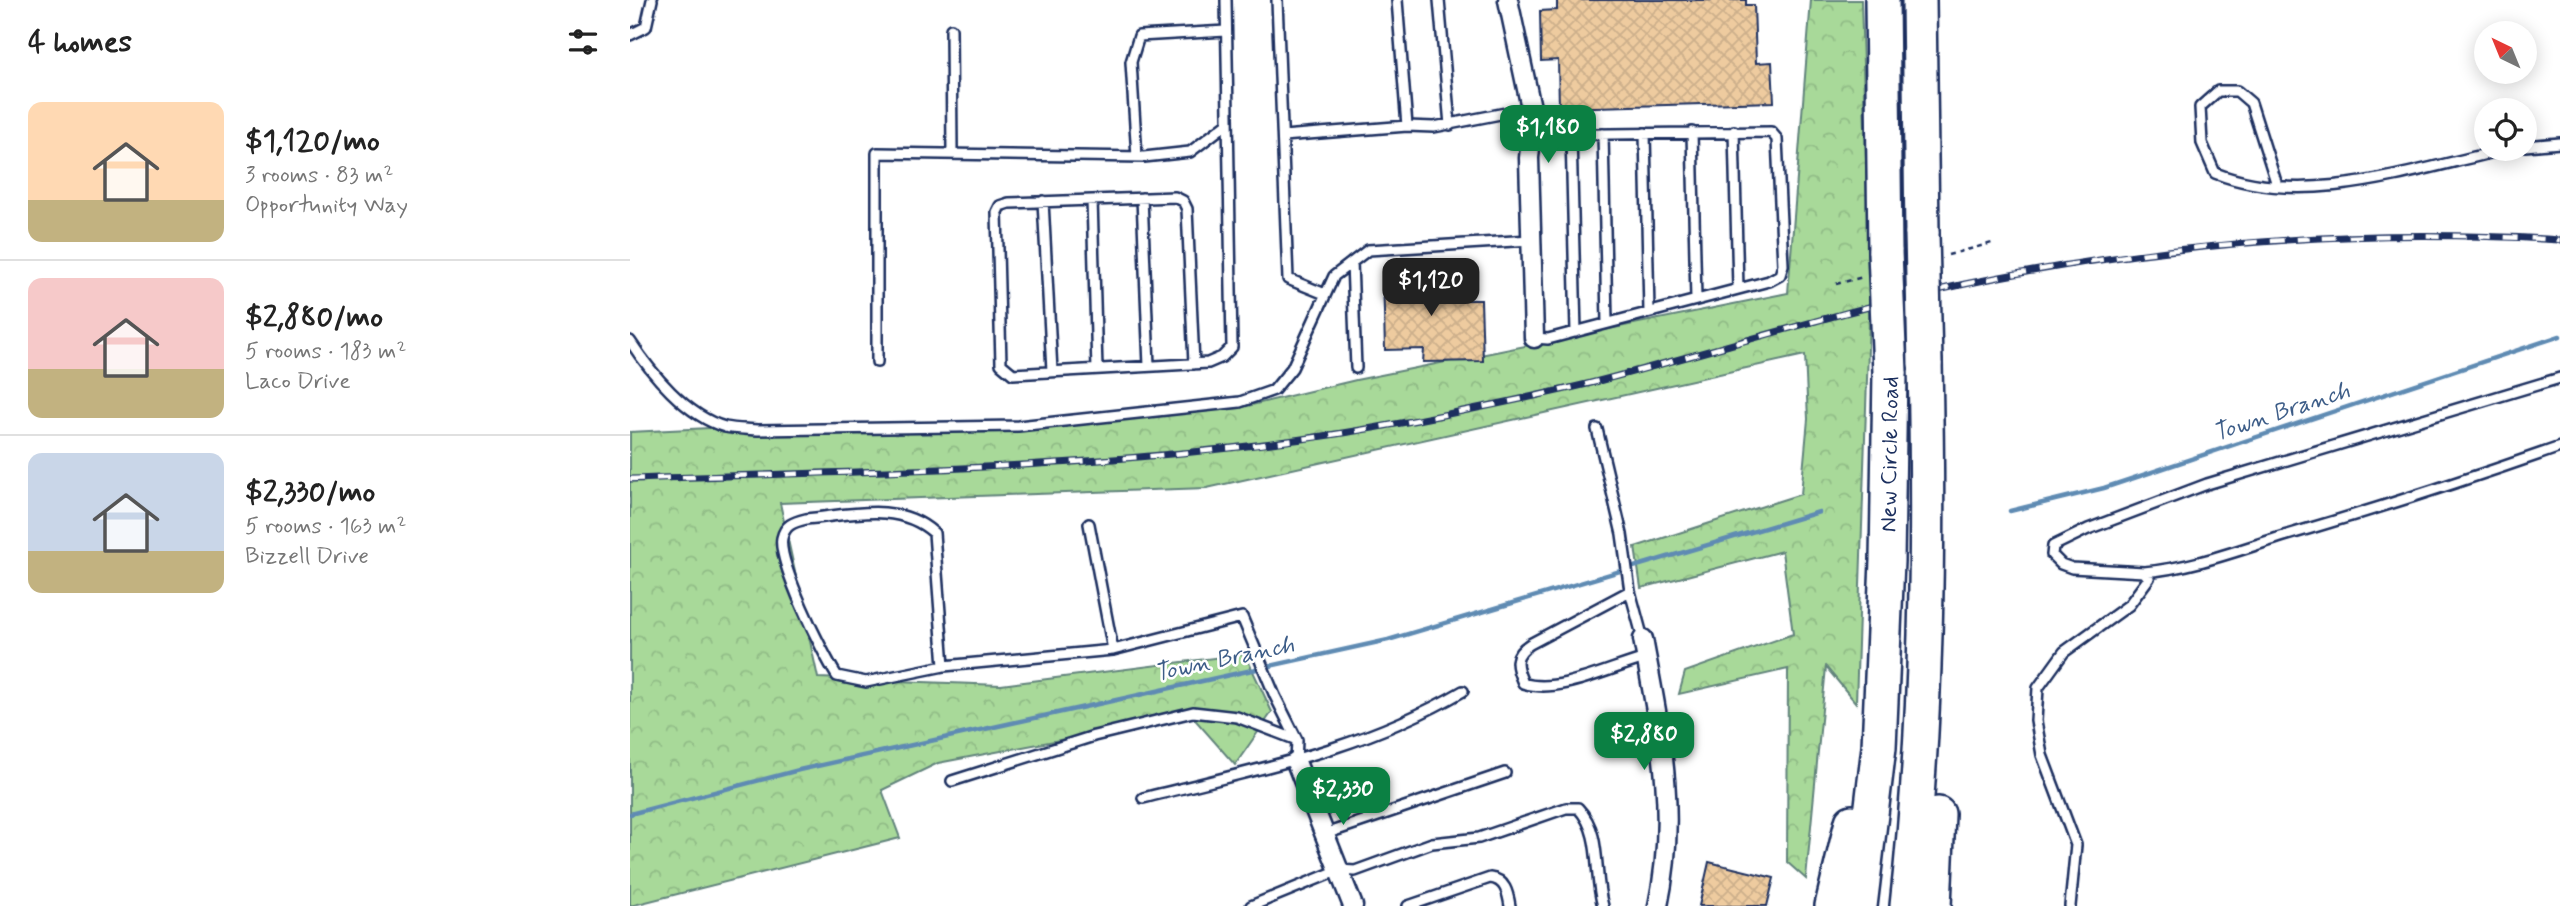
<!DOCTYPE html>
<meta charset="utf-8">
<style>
body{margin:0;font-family:Mynerve,sans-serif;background:#f6f6f6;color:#222;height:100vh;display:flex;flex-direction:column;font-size:26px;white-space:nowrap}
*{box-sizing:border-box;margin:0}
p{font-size:23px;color:#767676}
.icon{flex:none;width:38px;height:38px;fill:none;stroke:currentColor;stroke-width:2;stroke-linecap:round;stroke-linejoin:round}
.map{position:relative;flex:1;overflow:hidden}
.details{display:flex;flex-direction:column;background:#fff;width:630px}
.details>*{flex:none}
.needle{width:46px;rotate:317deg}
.controls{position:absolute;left:1844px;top:21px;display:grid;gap:14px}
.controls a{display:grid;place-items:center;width:63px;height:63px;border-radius:50%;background:#fff;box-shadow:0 4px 18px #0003;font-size:35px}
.price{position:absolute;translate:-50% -60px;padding:0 16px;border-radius:14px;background:#0b8043;color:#fff;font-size:23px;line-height:46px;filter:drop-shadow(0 2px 4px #0008)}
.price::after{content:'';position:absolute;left:50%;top:42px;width:21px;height:16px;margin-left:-10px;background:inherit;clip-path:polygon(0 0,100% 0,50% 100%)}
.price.active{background:#222;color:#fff}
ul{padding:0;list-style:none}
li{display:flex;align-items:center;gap:21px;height:175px;padding:0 28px}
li+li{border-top:2px solid #e0e0e0}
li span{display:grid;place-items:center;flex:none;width:196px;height:140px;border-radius:14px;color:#555}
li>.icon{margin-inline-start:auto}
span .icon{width:84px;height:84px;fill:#fffc;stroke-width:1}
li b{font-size:30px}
h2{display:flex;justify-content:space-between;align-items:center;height:84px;padding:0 28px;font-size:30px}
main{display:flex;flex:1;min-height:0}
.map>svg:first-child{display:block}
.forest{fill:url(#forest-crowns);stroke:#62847c;stroke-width:2}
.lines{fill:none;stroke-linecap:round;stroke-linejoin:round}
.stream{stroke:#5e8bb3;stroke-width:4.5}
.building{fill:url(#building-cross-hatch);stroke:#1b2f5e;stroke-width:2}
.service-casing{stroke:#1b2f5e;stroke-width:14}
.minor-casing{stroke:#1b2f5e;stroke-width:23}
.motorway-casing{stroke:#1b2f5e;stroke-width:38}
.path{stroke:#1b2f5e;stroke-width:2.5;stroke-dasharray:5 5;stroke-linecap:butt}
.service{stroke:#fff;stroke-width:9}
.minor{stroke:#fff;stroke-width:18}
.motorway{stroke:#fff;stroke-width:33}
.rail-casing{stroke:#1b2f5e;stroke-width:7}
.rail{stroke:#fff;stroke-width:4.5;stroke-dasharray:13;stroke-linecap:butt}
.motorway-bridge-casing{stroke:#1b2f5e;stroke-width:38;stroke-linecap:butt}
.motorway-bridge{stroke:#fff;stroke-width:33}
.labels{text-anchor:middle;stroke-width:5;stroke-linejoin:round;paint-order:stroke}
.street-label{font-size:23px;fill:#1b2f5e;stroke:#fff}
.water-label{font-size:24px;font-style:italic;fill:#3d5d88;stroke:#fff}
</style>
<main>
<section class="details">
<h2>4 homes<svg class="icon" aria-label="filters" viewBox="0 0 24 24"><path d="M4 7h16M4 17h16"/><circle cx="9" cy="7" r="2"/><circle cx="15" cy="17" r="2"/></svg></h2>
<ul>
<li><span style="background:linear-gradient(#ffd9b3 70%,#c2b280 0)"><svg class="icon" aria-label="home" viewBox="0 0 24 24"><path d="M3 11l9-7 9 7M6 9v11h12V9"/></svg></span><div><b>$1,120/mo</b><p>3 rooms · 83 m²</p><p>Opportunity Way</p></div></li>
<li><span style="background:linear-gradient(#f6c9c9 65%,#c2b280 0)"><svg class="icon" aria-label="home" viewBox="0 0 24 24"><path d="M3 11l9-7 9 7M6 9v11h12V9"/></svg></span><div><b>$2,880/mo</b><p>5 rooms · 183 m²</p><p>Laco Drive</p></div></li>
<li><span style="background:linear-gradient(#c9d6e8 70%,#c2b280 0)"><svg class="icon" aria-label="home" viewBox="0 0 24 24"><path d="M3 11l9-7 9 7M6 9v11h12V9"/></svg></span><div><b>$2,330/mo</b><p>5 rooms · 163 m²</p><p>Bizzell Drive</p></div></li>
</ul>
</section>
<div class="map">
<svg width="1930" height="906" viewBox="0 0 1930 906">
<defs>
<pattern id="forest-crowns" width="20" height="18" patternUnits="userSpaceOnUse" patternTransform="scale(1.75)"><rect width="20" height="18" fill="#a8d999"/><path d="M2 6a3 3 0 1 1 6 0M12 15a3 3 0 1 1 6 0" fill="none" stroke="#90bb86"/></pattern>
<pattern id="building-cross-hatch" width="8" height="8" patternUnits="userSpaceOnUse" patternTransform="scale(1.75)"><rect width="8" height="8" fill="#eecb9f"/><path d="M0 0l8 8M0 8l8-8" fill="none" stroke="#ccaf8b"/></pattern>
</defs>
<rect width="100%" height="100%" fill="#fff"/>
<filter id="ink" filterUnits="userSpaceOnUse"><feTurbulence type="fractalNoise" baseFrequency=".0143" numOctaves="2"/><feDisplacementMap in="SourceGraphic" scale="14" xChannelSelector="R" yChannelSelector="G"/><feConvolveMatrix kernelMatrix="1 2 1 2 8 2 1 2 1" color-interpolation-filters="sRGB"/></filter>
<g filter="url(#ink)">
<path class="forest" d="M1181,0H1231L1240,290L1226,703L1196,667L1176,879L1157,862L1158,669L1049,694L1055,672L1163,634L1152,551L1011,588L1005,547L1171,494L1178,419L1175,355L577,488L150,503L188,678L371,685L615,654L642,712L605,765L561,715L308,763L252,790L270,838L0,906V432L100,427L388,426L609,408L726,380L1158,293Z"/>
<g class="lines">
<path class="stream" d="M1380,511L1474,488L1930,336
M0,814L169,770L758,640L1189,512"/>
</g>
<path class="building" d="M927,0H1116V5H1124L1126,63L1142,62L1144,102L929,108L928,60L911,61L910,11L927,10Z
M823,272L825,300H851L853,361L793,362L794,349L755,350L753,274Z
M1079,862L1144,878L1137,906H1069Z"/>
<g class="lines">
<g class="service-casing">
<path id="service" d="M647,0L658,279L695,294
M767,0L777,126L804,127L901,108
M809,0L820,125
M321,29L322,152
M0,35L16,27L22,0
M1104,131L1108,289
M1062,132L1066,300
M1015,133L1019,312
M973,134L977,323
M901,135L1141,132L1147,139L1153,265L1150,275L1139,281L918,339L904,338
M941,135L946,332
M653,136L777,126
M1895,146L1930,143
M507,157L501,62L509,36L596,31
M1647,185L1621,103L1607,91H1588L1570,107L1572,143L1585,173C1677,209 1786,169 1878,149
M512,198L519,366
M462,200L467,369
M413,201L422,371
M722,262L726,368
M0,341C21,373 56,416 95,427C105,429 117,429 128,430L388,426L610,402L644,390L662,368L704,276L738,250L901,240
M247,362V153L514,157L560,152L598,123
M564,364L557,209L553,201L545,197L379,203L370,206L367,212L371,364L383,374L578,363L592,357L602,347L596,0
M967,429L992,534L1000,591
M459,524L483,650
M1514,572C1562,568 1609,550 1654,536C1747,509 1839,479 1930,447
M1013,639L1000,591L900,644C883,655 885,665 893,683C927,695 981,667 1016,658
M314,666L236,682L207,676C193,655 147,561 152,538C155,525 163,522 176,519C220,515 269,501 304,533L314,666L483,650L612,617L645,696L667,740L666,762
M322,781L464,736L563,712L607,717L667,740
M513,798C627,769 730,751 833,691
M695,834L875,773
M621,906L709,870L725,871L802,843L849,838L936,808H948C973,834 963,874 973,906
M778,906L860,878C875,879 878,893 880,906
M1440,906L1446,845L1412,755L1406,721L1408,688L1434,652L1499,605L1519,578L1514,572L1442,568L1431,564L1422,555L1423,546L1458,529L1577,484L1930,378"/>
</g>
<g class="minor-casing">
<path id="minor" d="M878,0L903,117L899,158L904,338
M1013,639C1030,732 1048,812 1028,906
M666,762L723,906"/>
</g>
<g class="motorway-casing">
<g id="motorway">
<path d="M1252,0L1255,252"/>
<path d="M1289,0L1292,234"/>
<path d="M1202,906L1222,822"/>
<path id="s1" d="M1230,906L1249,747L1257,561L1260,372"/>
<path d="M1277,906C1297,725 1299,545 1295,363"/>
<path d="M1304,906L1308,814"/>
</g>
</g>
<path class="path" d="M1318,255L1362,243
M1206,284L1233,277"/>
<use href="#service" class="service"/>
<use href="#minor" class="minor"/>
<use href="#motorway" class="motorway"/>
<g class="rail-casing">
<path id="rail" d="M0,479C261,470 525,470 782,421C843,409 905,397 965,382C1088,350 1210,311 1335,284C1532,243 1729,227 1930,240"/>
</g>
<use href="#rail" class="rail"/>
<g class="motorway-bridge-casing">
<path id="motorway-bridge" d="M1292,234L1295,363
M1255,252L1260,372"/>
</g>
<use href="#motorway-bridge" class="motorway-bridge"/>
</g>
</g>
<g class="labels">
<g class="street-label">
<text dy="8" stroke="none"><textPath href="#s1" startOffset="453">New Circle Road</textPath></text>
</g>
<g class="water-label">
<text transform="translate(1651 411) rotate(-18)" y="8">Town Branch</text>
<text transform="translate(594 658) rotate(-12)" y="8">Town Branch</text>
</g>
</g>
</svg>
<div class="controls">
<a><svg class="needle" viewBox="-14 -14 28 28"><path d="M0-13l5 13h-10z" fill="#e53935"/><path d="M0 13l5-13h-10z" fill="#767676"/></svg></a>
<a><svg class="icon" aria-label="locate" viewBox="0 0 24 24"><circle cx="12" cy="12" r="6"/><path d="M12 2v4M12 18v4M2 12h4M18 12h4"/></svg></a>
</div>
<b class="price" style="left:918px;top:165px">$1,180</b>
<b class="price active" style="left:801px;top:318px">$1,120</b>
<b class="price" style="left:1014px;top:772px">$2,880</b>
<b class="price" style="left:713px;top:827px">$2,330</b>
</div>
</main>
